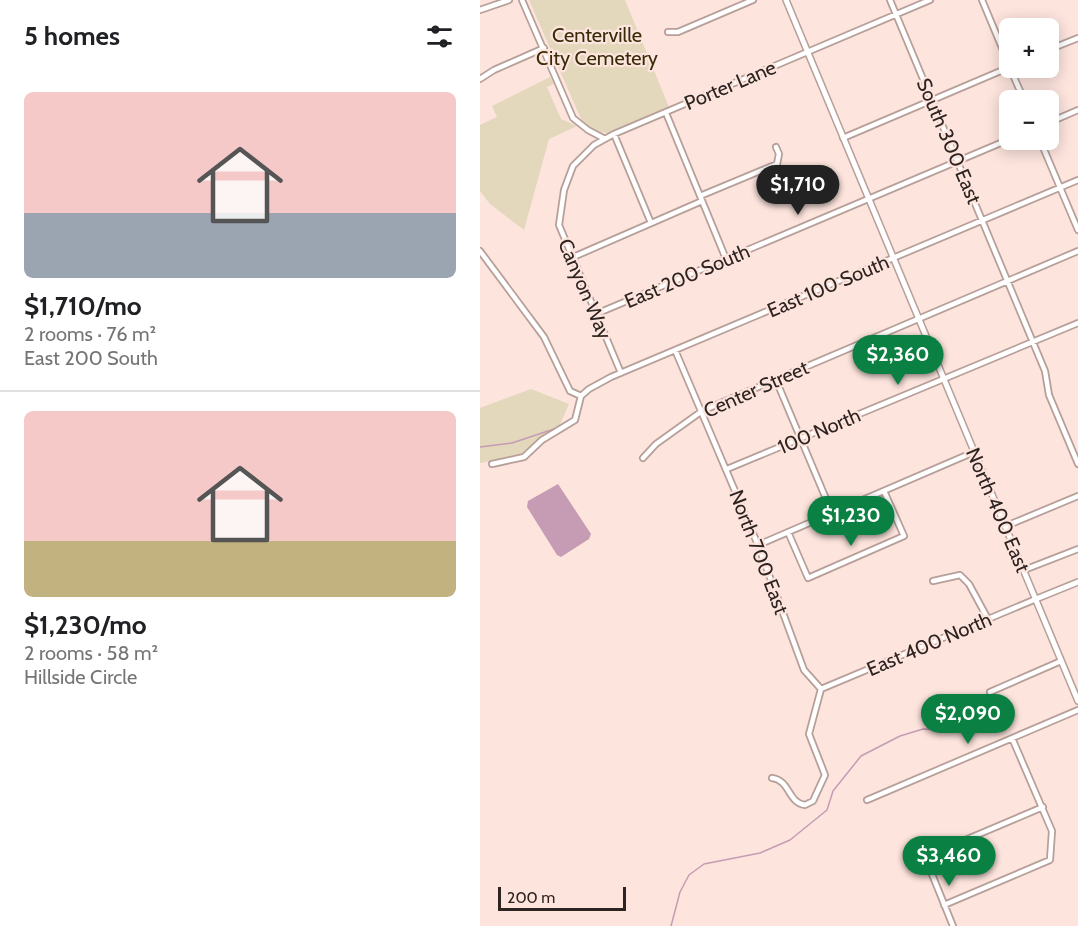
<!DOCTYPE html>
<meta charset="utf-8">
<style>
body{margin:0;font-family:Cabin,sans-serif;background:#f6f6f6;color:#202124;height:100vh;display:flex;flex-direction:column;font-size:22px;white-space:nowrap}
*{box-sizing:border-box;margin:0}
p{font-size:20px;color:#757577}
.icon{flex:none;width:33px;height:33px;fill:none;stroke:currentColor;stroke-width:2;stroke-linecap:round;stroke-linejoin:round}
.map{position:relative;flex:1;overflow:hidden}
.sheet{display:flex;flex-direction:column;background:#fff;width:480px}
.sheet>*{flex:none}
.buttons{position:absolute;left:519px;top:18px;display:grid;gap:12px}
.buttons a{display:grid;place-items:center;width:60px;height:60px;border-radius:9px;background:#fff;box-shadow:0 3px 15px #0003;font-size:30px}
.scale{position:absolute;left:18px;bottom:15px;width:128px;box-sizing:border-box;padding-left:6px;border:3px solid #2d2321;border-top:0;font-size:16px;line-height:21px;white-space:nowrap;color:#2d2321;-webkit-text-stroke:4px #fde4dd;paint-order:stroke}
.price{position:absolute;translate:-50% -51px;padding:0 14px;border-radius:21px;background:#0b8043;color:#fff;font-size:20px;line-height:39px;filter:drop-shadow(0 2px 3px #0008)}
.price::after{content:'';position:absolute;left:50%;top:36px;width:18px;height:14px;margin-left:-9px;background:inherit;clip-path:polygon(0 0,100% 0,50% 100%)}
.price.selected{background:#222;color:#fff}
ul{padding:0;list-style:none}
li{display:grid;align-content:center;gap:12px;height:318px;padding:0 24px}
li+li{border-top:2px solid #e0e0e0}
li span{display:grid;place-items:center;height:186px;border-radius:9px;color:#555}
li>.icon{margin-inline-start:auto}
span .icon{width:108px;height:108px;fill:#fffc;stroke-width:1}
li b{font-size:26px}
h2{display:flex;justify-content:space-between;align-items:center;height:72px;padding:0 24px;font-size:26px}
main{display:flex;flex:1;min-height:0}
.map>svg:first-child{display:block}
.green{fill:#e3d7bc}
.water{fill:#c59cb4}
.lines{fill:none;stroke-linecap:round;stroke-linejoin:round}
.stream{stroke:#c59cb4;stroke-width:1.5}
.minor-casing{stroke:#b79f99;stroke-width:8}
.tertiary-casing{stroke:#b79f99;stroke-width:8}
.minor{stroke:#fff;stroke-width:4.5}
.tertiary{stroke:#fff;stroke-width:5}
.labels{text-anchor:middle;stroke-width:4.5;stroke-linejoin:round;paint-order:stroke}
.park-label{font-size:20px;fill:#382b08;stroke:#fde4dd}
.street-label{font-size:20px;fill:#2d2321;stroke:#fde4dd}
</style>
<main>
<section class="sheet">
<h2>5 homes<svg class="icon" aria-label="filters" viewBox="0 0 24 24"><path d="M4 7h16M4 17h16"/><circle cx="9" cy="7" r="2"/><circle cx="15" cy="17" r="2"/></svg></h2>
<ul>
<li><span style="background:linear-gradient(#f6c9c9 65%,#9aa5b1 0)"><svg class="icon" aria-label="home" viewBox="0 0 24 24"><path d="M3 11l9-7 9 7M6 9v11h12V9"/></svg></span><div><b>$1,710/mo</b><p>2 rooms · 76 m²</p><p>East 200 South</p></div></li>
<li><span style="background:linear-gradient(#f6c9c9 70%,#c2b280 0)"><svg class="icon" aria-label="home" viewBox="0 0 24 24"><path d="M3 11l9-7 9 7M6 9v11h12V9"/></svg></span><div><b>$1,230/mo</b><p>2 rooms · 58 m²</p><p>Hillside Circle</p></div></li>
</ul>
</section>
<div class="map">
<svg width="598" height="926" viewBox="0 0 598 926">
<rect width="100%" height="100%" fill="#fde4dd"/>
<path class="green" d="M49,0H145L189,107L129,133C118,133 109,127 101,119Z
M70,77L74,84L67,87L81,119L97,126L69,139L44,230L10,204L0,191V125L17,117L12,106Z
M51,389L89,404L78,429L47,454L0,463V408Z"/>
<path class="water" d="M78,484L111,534L109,539L81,557L77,555L47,507L48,501Z"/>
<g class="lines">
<path class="stream" d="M0,447L32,443L74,429
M191,926L200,892L209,875L224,864L280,853L310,840L347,810L353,791L381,756L420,736L443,729L522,731"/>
<g class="minor-casing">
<path id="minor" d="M42,0L93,118L108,130L125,139
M410,0L565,371L569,395L598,464
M502,0L530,67
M0,10L29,0
M188,32H198L273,0
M568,50L598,38
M530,68L544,100
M0,79L14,70L64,48
M186,113L246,259
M568,123L598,110
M134,134L171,223
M363,138L530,67
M560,140L598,230
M220,196L297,164L299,154L296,147
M0,251L64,337L90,391L101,396
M91,258L222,201
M116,314L530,139
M195,350L278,545L324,670L341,689
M141,373L79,225L84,190L93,166L114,145L134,134L450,0
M296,380L352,513
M101,396L109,389L131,377L598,180
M163,458L176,444L222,411L598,251
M12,464L44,457L62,440L95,420L101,396
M247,469L598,323
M526,526L598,496
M308,532L328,578L424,536L404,491
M278,545L494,452
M544,570L598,549
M453,581L480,575L489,584L508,619
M341,689L556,599
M510,692L581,661
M292,778C310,780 308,803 325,805L333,801L345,775L329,734L341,689
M387,800L598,710
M464,905L570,860L572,831L532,738
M473,926L445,857L563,807"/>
</g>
<g class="tertiary-casing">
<path id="tertiary" d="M306,0L598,701
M556,599L598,582"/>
</g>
<use href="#minor" class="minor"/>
<use href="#tertiary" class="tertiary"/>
</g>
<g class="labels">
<g class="park-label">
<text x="117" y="42">Centerville<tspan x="117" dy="23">City Cemetery</tspan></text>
</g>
<g class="street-label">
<text transform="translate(250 85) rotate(-23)" y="7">Porter Lane</text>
<text transform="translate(469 141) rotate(67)" y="7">South 300 East</text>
<text transform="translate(207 276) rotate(-23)" y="7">East 200 South</text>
<text transform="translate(348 286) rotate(-23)" y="7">East 100 South</text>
<text transform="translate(105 289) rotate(67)" y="7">Canyon Way</text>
<text transform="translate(276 389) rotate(-24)" y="7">Center Street</text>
<text transform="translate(339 431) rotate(-23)" y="7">100 North</text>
<text transform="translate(518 510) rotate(67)" y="7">North 400 East</text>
<text transform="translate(279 552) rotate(69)" y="7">North 700 East</text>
<text transform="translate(449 644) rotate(-23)" y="7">East 400 North</text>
</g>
</g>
</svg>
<div class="buttons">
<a>+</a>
<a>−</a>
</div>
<div class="scale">200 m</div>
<b class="price selected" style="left:318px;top:216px">$1,710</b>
<b class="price" style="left:418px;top:386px">$2,360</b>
<b class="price" style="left:371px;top:547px">$1,230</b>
<b class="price" style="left:488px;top:745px">$2,090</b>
<b class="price" style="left:469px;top:887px">$3,460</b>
</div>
</main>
